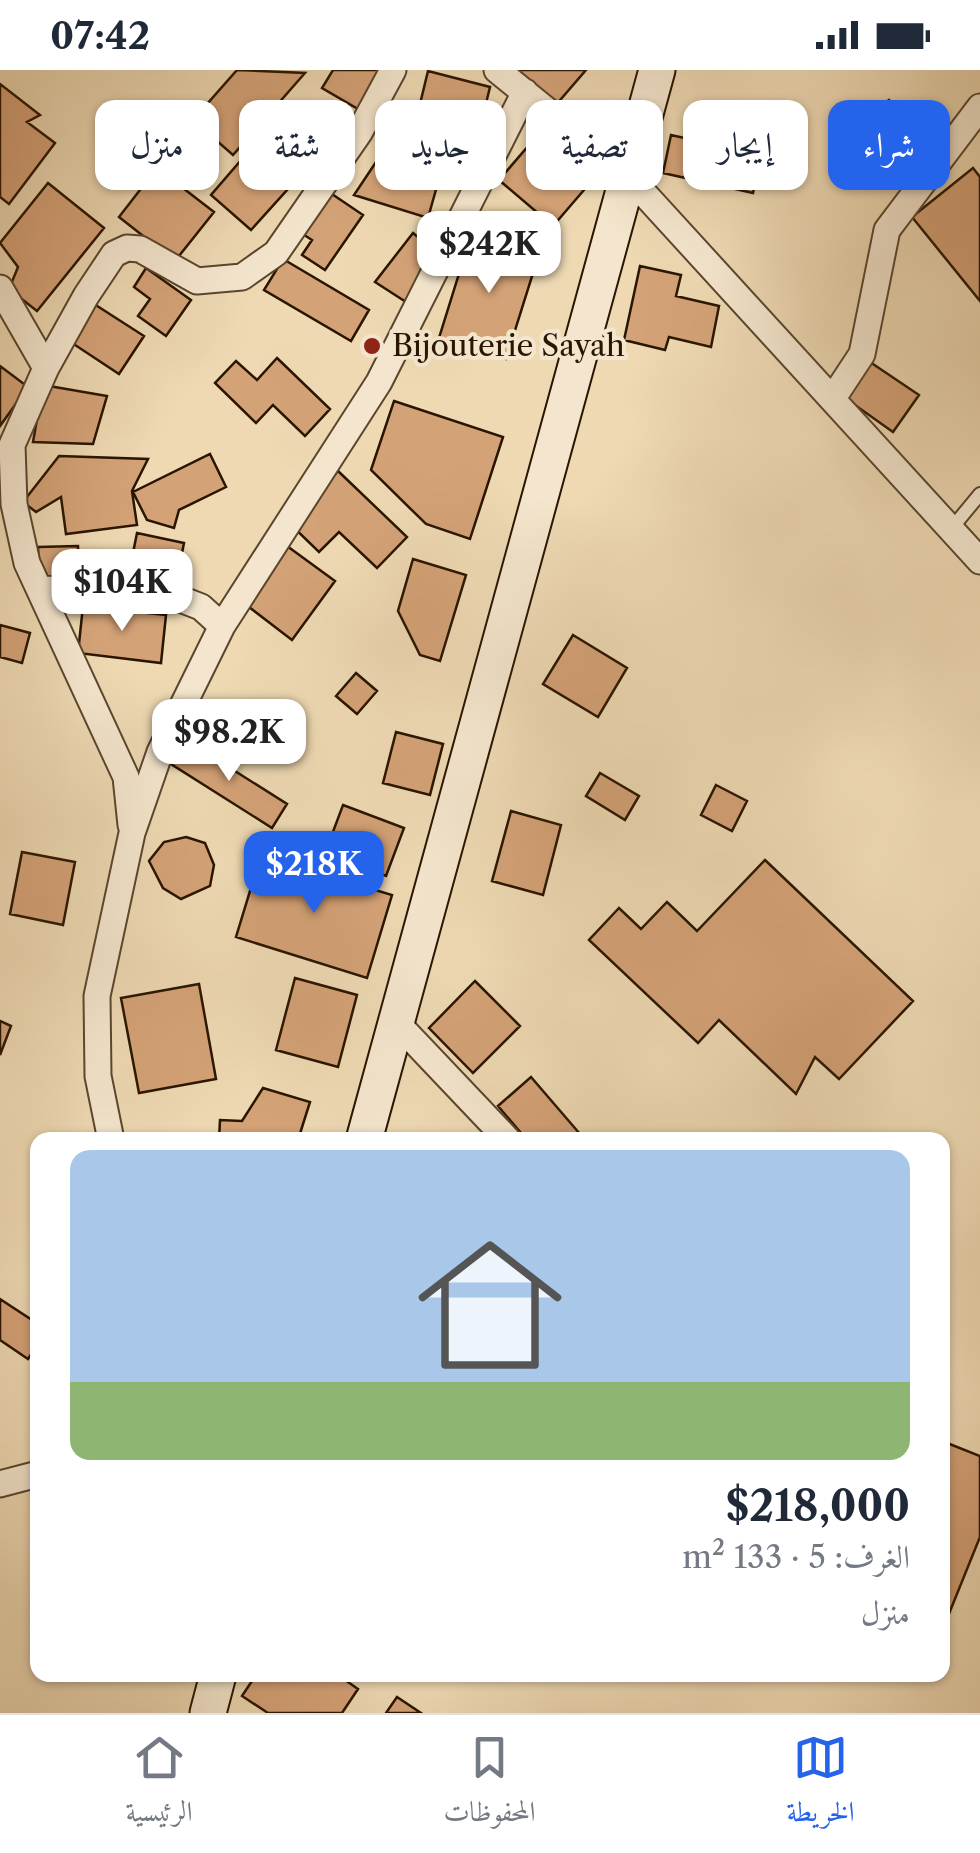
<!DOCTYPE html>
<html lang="ar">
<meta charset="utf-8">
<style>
body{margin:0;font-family:"Libre Caslon Text",Amiri,serif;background:#f2f2f3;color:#1f2937;direction:rtl;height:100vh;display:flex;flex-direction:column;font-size:38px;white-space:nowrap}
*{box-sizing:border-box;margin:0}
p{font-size:32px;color:#747a83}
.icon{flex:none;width:55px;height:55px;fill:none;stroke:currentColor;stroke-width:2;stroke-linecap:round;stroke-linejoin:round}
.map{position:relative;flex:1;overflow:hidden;direction:ltr}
.side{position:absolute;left:30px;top:1062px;width:920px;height:550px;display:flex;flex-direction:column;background:#fff;border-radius:20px;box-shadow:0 2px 8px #0004;direction:rtl}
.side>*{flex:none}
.top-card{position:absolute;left:30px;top:30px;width:920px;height:90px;direction:rtl;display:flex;gap:20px}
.price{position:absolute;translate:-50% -85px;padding:0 22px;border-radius:20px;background:#fff;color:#222;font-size:32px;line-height:65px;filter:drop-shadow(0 2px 5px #0008)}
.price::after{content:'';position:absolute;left:50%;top:60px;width:30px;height:22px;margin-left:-15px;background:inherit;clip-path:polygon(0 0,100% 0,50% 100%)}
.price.selected{background:#2563eb;color:#fff}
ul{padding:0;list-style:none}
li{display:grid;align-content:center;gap:20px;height:530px;padding:0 40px}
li+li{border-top:2px solid #e0e1e3}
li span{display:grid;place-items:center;height:310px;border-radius:20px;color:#555}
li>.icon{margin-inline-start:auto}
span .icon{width:180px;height:180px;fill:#fffc;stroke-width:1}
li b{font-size:42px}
.pill{padding:0 35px;border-radius:20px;background:#fff;box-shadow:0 2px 8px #0004;font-size:35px;line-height:90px}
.pill.selected{background:#2563eb;color:#fff}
.status{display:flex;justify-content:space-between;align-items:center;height:70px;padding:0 50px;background:#fff;direction:ltr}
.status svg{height:28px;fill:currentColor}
.tab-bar{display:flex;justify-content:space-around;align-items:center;height:140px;border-top:2px solid #e0e1e3;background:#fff;font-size:28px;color:#747a83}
.tab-bar a{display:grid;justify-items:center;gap:5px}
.tab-bar .selected{color:#2563eb}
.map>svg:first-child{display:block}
.building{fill:#d4a277;stroke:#291500;stroke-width:2.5}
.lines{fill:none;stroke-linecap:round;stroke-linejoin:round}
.lane-casing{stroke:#5a462d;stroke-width:16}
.street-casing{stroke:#5a462d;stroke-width:29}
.secondary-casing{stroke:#291500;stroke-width:39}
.lane{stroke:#f4e6ce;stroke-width:12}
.street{stroke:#f4e6ce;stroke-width:25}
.secondary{stroke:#f4e6ce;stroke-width:35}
.poi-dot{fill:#8f2418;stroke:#f4e6ce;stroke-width:4}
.labels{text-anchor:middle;stroke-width:8;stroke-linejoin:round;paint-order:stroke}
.poi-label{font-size:30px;fill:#291500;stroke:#f4e6ce;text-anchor:start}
</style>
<div class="status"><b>07:42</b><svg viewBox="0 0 49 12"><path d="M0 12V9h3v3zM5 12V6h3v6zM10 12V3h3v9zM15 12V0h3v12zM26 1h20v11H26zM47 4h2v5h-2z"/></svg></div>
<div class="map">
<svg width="980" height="1643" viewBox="0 0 980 1643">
<rect width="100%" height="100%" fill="#eed9b3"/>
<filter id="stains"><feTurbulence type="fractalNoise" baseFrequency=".002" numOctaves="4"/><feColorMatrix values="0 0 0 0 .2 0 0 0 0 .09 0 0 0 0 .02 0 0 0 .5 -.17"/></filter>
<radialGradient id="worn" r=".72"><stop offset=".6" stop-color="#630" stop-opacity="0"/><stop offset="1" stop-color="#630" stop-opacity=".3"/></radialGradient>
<path class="building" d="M237,0L305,3L233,85L193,50Z
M333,0H379V1L358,39L322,18Z
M513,0H586L555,36Z
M428,1L490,17L473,87L411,71Z
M0,14L40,45L27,52L55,73L9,134L0,127Z
M889,30L920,71L867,111L837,69Z
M732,45L768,53L753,123L663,103L671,65L725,77Z
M542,60L596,106L553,156L499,110Z
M255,74L296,110L251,160L211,125Z
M388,74L444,91L428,148L354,125Z
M157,98L214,142L175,191L119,147Z
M973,98L980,107V231L912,147Z
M48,113L104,158L37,241L9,219L18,197L0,173Z
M326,120L363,145L325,200L302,185L312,170L298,161Z
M472,162L539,184L506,289L439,268Z
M413,163L435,181L406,232L375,212Z
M283,189L369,240L351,271L264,220Z
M640,196L681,205L676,226L719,236L711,277L669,267L665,280L624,270Z
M146,198L191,230L166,266L138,246L150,229L134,217Z
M91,232L144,266L119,304L66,269Z
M277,288L330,339L305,366L273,335L256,353L215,313L236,291L257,310Z
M870,292L919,325L893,362L845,328Z
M0,296L28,317L0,356Z
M43,315L107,326L93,374L33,372Z
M394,331L503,367L470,469L426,454L371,400Z
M210,384L226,417L179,440L174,458L147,450L133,422Z
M59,386L148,389L132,421L137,455L66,464L61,427L36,442L23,432Z
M338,401L407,467L377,498L339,462L319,482L289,453Z
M137,463L184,473L175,518L128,508Z
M78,476L79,511H39L38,477Z
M287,476L335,511L292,570L245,534Z
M413,489L466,505L440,591L420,585L398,541Z
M83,536L166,545L161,593L78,583Z
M0,555L30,563L22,593L0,587Z
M573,565L627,598L598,647L543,614Z
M356,603L377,621L357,644L336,626Z
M396,662L443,674L430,725L383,713Z
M186,670L287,734L272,758L171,694Z
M600,703L639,726L625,750L586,726Z
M716,715L747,731L732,761L701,745Z
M343,735L404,758L386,806L325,783Z
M511,741L561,755L543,825L492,811Z
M186,767L205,773L214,795L210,816L181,829L163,818L149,791L164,772Z
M22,782L75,792L63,855L10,844Z
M261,785L392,825L367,908L236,867Z
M765,790L913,931L839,1009L815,987L796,1024L719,950L698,973L589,870L619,838L641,859L667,832L697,861Z
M295,908L357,925L338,997L276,980Z
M475,911L520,956L473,1003L429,958Z
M199,914L216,1009L139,1023L121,928Z
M0,951L11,956L0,985Z
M531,1007L580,1064L572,1070H527L498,1036Z
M263,1018L310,1032L298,1070H219L220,1050L242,1051Z
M0,1229L38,1254V1274L28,1289L0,1270Z
M942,1371L980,1386V1467L942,1561Z
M256,1605H338L358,1619L342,1643H268L242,1626Z
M397,1627L421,1643H386Z"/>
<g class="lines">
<g class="lane-casing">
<path id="lane" d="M952,458L980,424"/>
</g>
<g class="street-casing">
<path id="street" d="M497,0L629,107L980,491
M0,218L46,298L12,375L14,434L27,493L126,707L131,755
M46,298L86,226L114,184L127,178L140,179L197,211L242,207L276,183L359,63L393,0
M833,328L862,284L887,160L980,37
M40,519L165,523L201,537L222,556
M396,952L508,1070
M111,1070L98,1006L97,926L132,763L160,682L222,556L379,312L525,22
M0,1414L38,1404"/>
</g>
<g class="secondary-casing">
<path id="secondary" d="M364,1070L657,0
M208,1643L218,1605"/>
</g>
<use href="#lane" class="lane"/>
<use href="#street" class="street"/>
<use href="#secondary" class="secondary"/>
</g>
<circle class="poi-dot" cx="372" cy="276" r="10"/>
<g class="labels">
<g class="poi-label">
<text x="392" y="286">Bijouterie Sayah</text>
</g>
</g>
<rect width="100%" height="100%" filter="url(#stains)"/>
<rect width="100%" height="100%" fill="url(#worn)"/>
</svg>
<b class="price" style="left:489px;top:226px">$242K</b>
<b class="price" style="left:122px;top:564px">$104K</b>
<b class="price" style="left:229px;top:714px">$98.2K</b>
<b class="price selected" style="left:314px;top:846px">$218K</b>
<div class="top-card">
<a class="pill selected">شراء</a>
<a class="pill">إيجار</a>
<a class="pill">تصفية</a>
<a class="pill">جديد</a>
<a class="pill">شقة</a>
<a class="pill">منزل</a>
</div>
<section class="side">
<ul>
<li><span style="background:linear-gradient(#a9c7e8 75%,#8fb573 0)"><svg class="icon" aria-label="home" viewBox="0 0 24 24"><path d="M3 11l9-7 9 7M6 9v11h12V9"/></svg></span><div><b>$218,000</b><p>الغرف: 5 · 133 m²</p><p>منزل</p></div></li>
</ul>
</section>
</div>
<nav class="tab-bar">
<a class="selected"><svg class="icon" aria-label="map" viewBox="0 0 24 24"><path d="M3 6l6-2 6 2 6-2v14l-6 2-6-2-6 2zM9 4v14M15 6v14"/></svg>الخريطة</a>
<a><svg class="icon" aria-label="saved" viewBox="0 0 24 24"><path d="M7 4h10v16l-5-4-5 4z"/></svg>المحفوظات</a>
<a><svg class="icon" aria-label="home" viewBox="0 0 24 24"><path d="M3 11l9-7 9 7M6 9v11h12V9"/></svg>الرئيسية</a>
</nav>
